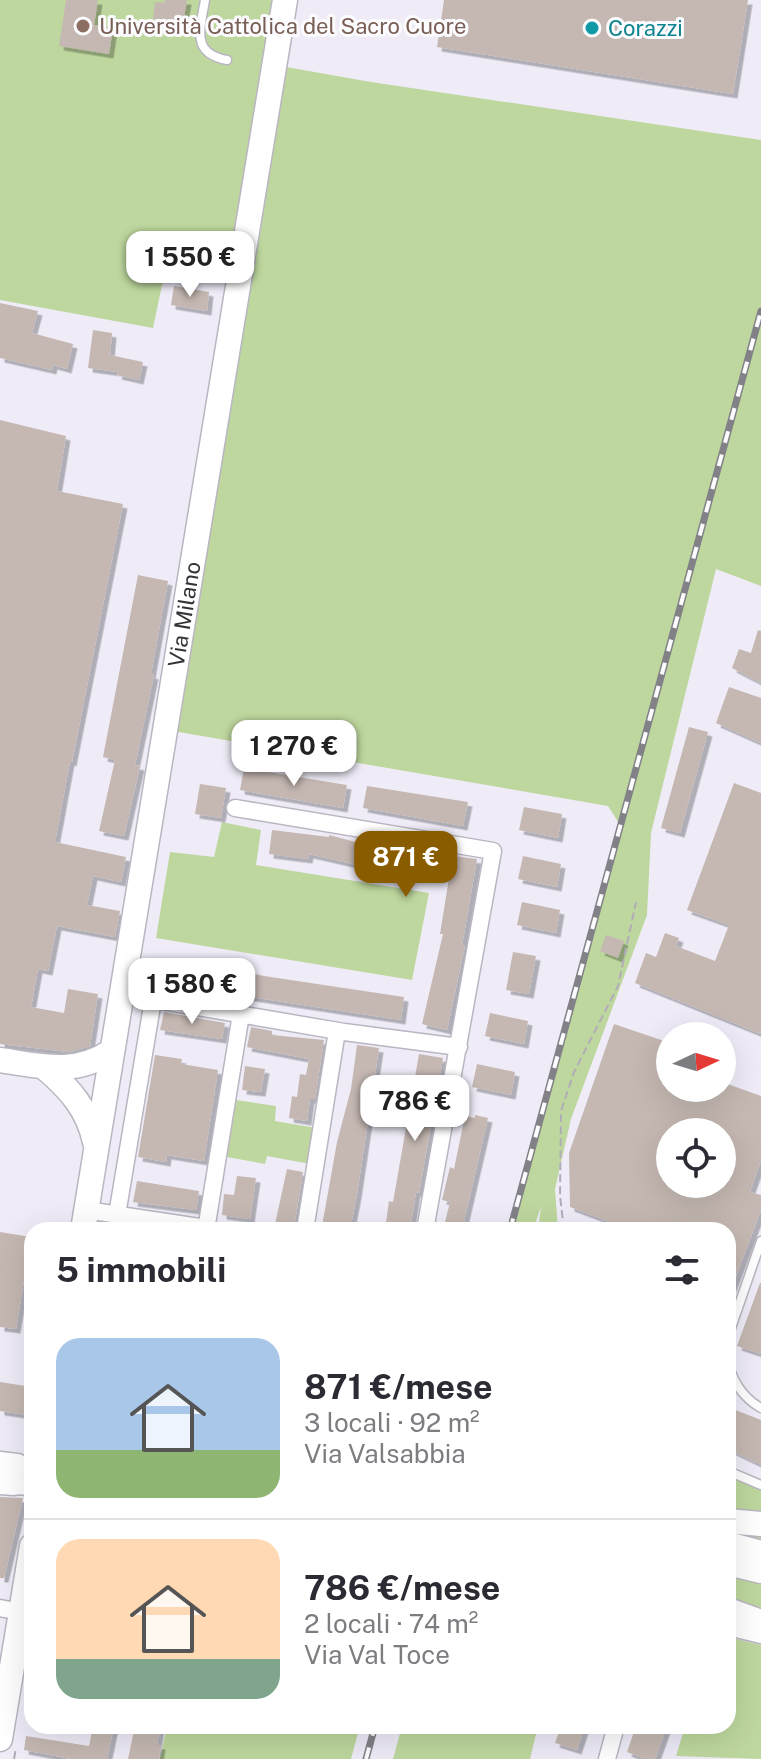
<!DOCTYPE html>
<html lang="it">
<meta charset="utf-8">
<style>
body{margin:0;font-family:"Public Sans",sans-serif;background:#f7f7f7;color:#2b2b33;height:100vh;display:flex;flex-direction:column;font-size:30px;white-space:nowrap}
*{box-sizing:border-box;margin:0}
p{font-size:26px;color:#7c7c81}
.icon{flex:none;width:44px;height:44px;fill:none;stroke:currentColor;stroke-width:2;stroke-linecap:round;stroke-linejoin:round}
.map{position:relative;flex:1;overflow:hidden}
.details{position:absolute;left:24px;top:1222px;width:712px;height:512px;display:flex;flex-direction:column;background:#fff;border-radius:24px;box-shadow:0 8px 32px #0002}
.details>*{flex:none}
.needle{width:52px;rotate:86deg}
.fabs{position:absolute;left:656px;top:1022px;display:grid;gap:16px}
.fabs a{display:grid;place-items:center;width:80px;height:80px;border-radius:50%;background:#fff;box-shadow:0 8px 32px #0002;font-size:40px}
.price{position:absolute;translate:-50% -68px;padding:0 18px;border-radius:16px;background:#fff;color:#222;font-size:26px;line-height:52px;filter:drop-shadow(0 2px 4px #0008)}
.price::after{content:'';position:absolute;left:50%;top:48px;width:24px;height:18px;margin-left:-12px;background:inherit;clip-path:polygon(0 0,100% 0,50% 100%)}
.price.selected{background:#8a5c00;color:#fff}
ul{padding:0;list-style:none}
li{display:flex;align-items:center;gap:24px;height:200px;padding:0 32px}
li+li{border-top:2px solid #e1e1e2}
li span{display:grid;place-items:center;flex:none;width:224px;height:160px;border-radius:24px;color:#555}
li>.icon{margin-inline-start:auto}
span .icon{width:96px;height:96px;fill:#fffc;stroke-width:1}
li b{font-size:34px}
h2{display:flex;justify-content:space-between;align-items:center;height:96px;padding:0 32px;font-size:34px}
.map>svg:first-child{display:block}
.green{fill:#bed79e}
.building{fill:#c5b8b2;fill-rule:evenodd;filter:url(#shadow)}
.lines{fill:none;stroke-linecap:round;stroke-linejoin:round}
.primary-tunnel{stroke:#cac7d1;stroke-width:24;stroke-dasharray:24 12;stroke-linecap:butt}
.service-casing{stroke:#b9b6c1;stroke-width:11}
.minor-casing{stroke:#b9b6c1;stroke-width:19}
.primary-casing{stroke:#b9b6c1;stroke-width:27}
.path{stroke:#b0adb7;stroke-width:2;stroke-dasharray:8 4;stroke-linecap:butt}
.service{stroke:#fff;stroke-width:8}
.minor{stroke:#fff;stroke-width:16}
.primary{stroke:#fff;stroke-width:24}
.rail-casing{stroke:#838188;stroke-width:7}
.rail{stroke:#fcfbfd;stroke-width:4;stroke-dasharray:12;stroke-linecap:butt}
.education-dot{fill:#8d6e63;stroke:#fcfbfd;stroke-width:3}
.culture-dot{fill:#0f9aa8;stroke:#fcfbfd;stroke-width:3}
.labels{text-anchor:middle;stroke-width:6;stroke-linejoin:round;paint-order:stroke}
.education-label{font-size:22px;fill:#785e54;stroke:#fcfbfd;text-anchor:start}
.culture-label{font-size:22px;fill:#0d838f;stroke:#fcfbfd;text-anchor:start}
.street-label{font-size:22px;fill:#343337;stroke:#fcfbfd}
</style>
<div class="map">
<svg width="761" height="1759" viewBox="0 0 761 1759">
<defs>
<filter id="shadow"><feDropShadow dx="4.5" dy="4.5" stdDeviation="0" flood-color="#0004"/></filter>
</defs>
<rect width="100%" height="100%" fill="#efecf8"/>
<path class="green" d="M0,0H278L269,64L371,82L761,140V586L716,569L651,833L647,915L571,1119L555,1189L558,1230H538L541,1207L533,1230H510L622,828L608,806L161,729L237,229L165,271L153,328L0,300Z
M222,822L261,830L256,865L429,893L412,980L156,938L170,852L214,857Z
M236,1100L276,1106L275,1121L316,1128L310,1164L267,1156L265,1164L227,1157Z
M728,1473L761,1487V1624L728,1616Z
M728,1637L761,1645V1759L676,1756L685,1726H728Z
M167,1726H360L351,1759H160Z
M402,1726H538L530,1759H393Z"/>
<path class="building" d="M66,0H98L94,25L113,27L109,54L59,46Z
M165,0H187L183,23L153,19L155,2L164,3Z
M444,0H748L733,94L437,47Z
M174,286L209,292L207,311L171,305Z
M0,303L38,311L32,333L73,344L67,369L53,365L52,370L0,358Z
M93,330L112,333L110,355L143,362L139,380L117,375L118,372L88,368Z
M0,420L66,436L57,491L123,504L72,762L70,761L55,842L126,857L121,882L93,876L87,905L120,911L115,937L57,926L48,971L38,969L31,1007L64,1013L68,989L98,994L90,1046L69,1052L0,1044Z
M138,575L168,581L151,674L154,675L135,765L140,766L124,836L99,831L115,760L103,757Z
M758,630L761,631V683L732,668L739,649L751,653Z
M729,687L761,698V743L716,723Z
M689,727L708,732L680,833L661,828Z
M244,768L347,785L343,808L240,790Z
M734,783L761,793V1034L635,983L646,953L656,957L665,933L679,938L676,946L715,961L729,925L687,910Z
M200,784L226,788L221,818L195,814Z
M367,786L468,802L463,826L363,808Z
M524,807L562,814L558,838L519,830Z
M272,830L329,837V835L367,845L477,859L462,945H465L447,1030L422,1024L443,934H440L449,878L379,870L309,854L308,859L269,854Z
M523,856L561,864L557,887L518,879Z
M522,902L560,910L556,933L517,925Z
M606,935L624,941L618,958L600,951Z
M513,952L536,956L529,994L506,990Z
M158,960L231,972L232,967L245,969L244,972L264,976L404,997L401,1020L154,982Z
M164,1012L225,1023L222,1039L160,1030Z
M490,1013L528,1021L524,1044L485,1036Z
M614,1024L670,1043V1088H722V1082L761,1096V1160L750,1192L761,1195V1210L729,1295L728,1230H631L570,1207L569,1153ZM670,1132H722V1184H670Z
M251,1027L272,1031V1035L324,1040L315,1099H310L307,1121L289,1118L292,1096L297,1097L300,1074L306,1075L309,1059L247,1047Z
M357,1045L379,1048L357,1194L350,1230H344L322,1226L337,1142L351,1089Z
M419,1054L443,1058L419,1193L416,1192L410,1230H385L389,1201L393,1202Z
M155,1055L182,1059L181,1064L218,1070L204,1161L167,1155L166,1162L138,1157Z
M477,1064L515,1072L511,1095L472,1087Z
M245,1066L265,1069L261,1092L242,1090Z
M475,1115L488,1118L462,1230H443L450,1202L442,1200L450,1167L454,1169L465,1116L475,1118Z
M287,1169L303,1172L294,1227L275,1224Z
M237,1176L256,1178L250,1219L222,1215L224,1194L234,1195Z
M137,1181L199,1191L196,1210L133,1202Z
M0,1232L31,1237L16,1329L0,1327Z
M760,1283H761V1354L737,1346Z
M0,1382L32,1387L28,1415L0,1411Z
M728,1407L761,1420V1465L728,1449Z
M0,1497L23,1498L4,1578H0Z
M93,1726H114L107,1759H72L24,1750L26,1736L89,1746Z
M135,1726H160L157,1745H161L159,1759H128Z
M561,1726H585L577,1750L555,1743Z
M636,1726H667L655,1759H645L627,1752Z"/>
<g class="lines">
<path class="primary-tunnel" d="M14,1483L32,1485"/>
<g class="service-casing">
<path id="service" d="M205,0C200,30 191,53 227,60
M728,1337L761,1241
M728,1358C730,1379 743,1398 761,1408
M728,1471L761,1485
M13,1490L32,1491"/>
</g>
<g class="minor-casing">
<path id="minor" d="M235,808L493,851L425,1230
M121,994L344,1032L459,1047
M86,1210L206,1228
M117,1215L153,1000
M206,1230L241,1014
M305,1230L337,1031
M0,1608L21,1612
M728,1627L761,1635
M607,1759L616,1726"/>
</g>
<g class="primary-casing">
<g id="primary">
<path d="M0,1060C42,1066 74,1076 112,1051"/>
<path d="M44,1067C69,1088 88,1109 95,1142"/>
<path id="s1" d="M83,1230L285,0"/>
<path d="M0,1464L17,1466"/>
<path d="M0,1482L14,1483"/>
<path d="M728,1521L761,1524"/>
<path d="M728,1544L761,1553"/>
<path d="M728,1563L761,1571"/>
<path d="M728,1610L761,1622"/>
<path d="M0,1739L32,1546"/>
</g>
</g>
<path class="path" d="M564,1230L560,1196L561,1111L574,1072L618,986L636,902
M14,1759L16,1748"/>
<use href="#service" class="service"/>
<use href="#minor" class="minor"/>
<use href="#primary" class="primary"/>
<g class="rail-casing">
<path id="rail" d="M510,1230L761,311
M366,1759L375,1726"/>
</g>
<use href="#rail" class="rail"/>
</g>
<circle class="education-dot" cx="83" cy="26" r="8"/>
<circle class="culture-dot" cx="592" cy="28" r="8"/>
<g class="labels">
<g class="education-label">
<text x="99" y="34">Università Cattolica del Sacro Cuore</text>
</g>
<g class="culture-label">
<text x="608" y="36">Corazzi</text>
</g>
<g class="street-label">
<text dy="8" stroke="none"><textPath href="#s1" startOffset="624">Via Milano</textPath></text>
</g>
</g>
</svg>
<div class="fabs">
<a><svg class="needle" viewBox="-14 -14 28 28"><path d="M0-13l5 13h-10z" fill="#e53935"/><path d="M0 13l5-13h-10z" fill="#7c7c81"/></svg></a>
<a><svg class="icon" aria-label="locate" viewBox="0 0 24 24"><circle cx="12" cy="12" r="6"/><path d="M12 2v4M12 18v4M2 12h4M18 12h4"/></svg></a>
</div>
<b class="price" style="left:190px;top:299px">1 550 €</b>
<b class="price" style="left:294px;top:788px">1 270 €</b>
<b class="price selected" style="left:406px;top:899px">871 €</b>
<b class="price" style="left:192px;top:1026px">1 580 €</b>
<b class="price" style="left:415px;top:1143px">786 €</b>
<section class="details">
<h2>5 immobili<svg class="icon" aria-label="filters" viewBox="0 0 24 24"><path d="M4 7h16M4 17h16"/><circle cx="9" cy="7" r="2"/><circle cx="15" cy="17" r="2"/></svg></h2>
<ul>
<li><span style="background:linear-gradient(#a9c7e8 70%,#8fb573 0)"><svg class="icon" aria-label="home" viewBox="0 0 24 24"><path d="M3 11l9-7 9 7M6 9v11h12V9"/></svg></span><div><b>871 €/mese</b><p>3 locali · 92 m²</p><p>Via Valsabbia</p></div></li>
<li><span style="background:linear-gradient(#ffd9b3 75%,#7fa58c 0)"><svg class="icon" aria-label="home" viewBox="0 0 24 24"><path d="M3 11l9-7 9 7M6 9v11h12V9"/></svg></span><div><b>786 €/mese</b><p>2 locali · 74 m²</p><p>Via Val Toce</p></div></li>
</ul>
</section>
</div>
